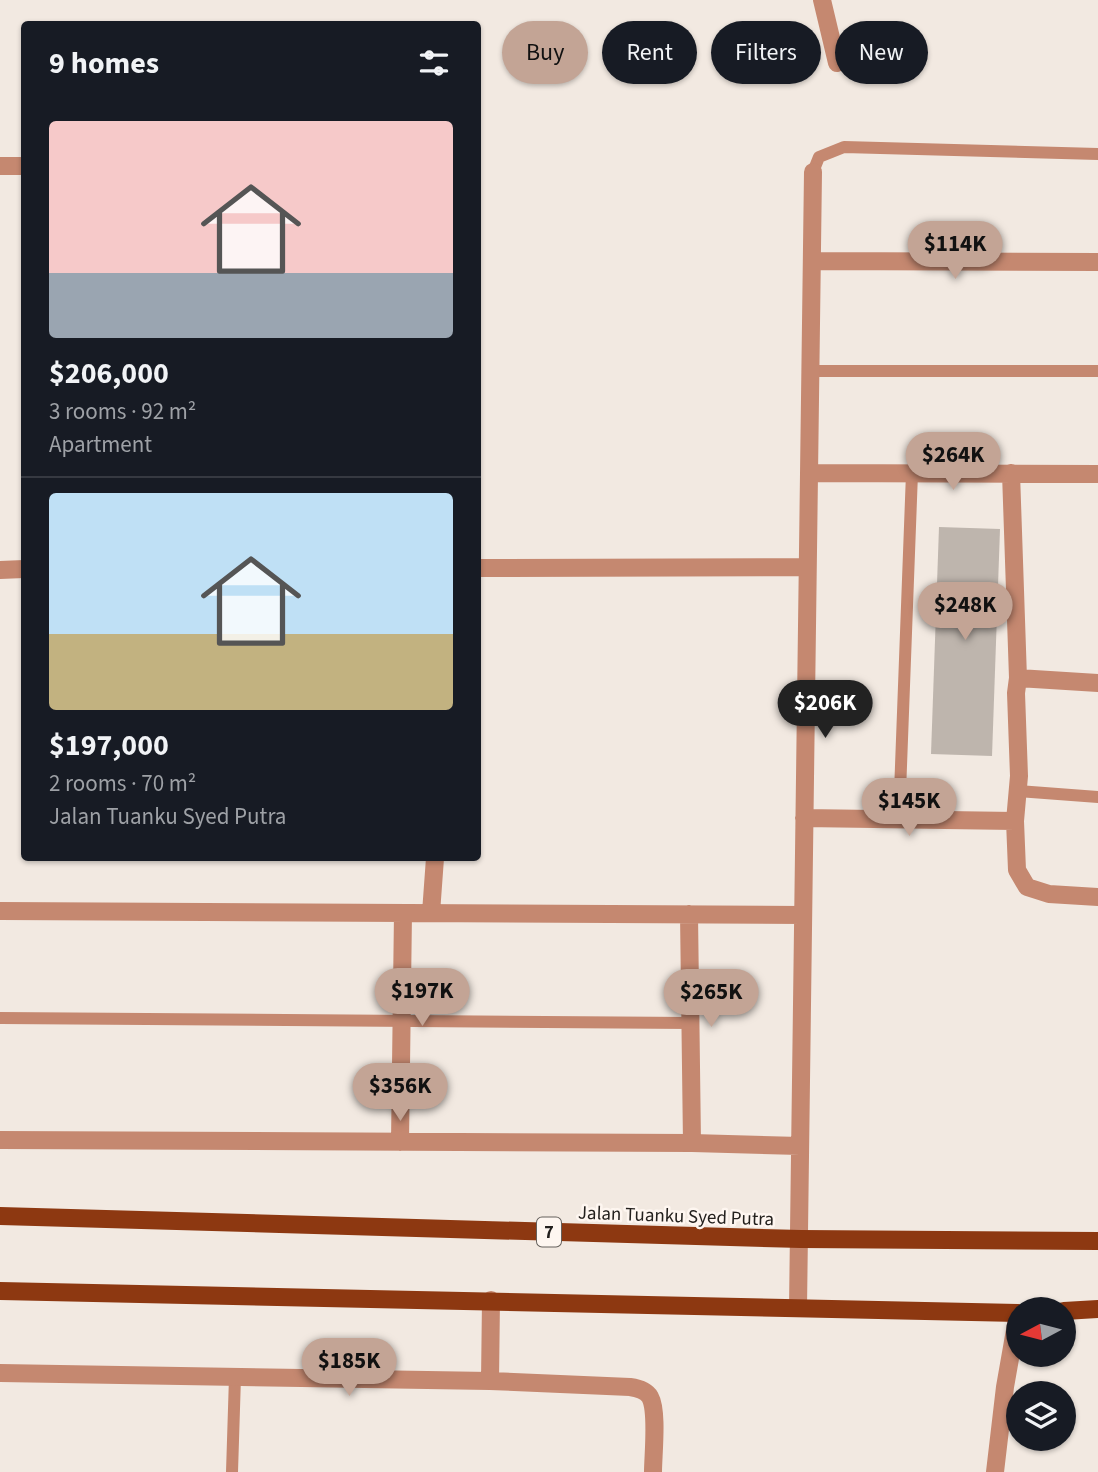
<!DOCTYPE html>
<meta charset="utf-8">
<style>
body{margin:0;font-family:"Source Sans 3",sans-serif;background:#242831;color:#f1f3f6;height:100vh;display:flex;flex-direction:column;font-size:26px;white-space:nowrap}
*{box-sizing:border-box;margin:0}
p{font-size:23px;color:#9ea1a6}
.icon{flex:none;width:38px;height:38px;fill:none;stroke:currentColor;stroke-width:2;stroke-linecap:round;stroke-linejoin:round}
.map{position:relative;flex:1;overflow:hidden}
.details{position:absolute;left:21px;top:21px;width:460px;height:840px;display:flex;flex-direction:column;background:#171b24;border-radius:7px;box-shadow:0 2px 5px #0004}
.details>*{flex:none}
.banner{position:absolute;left:502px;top:21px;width:490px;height:63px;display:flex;gap:14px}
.needle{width:46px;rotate:263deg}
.tools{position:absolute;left:1006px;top:1297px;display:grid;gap:14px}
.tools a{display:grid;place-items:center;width:70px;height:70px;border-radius:50%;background:#171b24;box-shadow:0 2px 5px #0004;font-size:35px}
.price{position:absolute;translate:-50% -60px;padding:0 16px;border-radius:24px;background:#c3a495;color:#111;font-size:23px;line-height:46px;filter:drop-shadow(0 2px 4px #0008)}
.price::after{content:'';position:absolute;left:50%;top:42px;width:21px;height:16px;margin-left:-10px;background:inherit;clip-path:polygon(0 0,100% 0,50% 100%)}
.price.active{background:#222;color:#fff}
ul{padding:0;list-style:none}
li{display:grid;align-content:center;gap:14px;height:371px;padding:0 28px}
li+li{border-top:2px solid #363941}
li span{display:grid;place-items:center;height:217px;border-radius:7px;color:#555}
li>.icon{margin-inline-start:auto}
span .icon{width:126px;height:126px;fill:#fffc;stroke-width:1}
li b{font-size:30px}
h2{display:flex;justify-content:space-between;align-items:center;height:84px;padding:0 28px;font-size:30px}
.pill{padding:0 24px;border-radius:32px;background:#171b24;box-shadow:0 2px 5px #0004;font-size:24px;line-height:63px}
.pill.active{background:#c3a495;color:#111}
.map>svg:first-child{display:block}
.building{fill:#beb5ad}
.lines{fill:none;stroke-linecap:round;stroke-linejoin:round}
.lane{stroke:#c58870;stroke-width:12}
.street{stroke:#c58870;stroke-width:18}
.primary{stroke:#8d3811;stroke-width:18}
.labels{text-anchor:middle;stroke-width:5;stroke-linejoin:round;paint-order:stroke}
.shield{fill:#fef6f0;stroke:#65605c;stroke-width:2}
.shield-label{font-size:18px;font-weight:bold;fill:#23201d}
.street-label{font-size:19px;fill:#23201d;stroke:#fef6f0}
</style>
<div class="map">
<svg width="1098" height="1472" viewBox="0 0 1098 1472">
<rect width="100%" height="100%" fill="#f2e9e1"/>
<path class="building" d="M939,527L1000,529L992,756L931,754Z"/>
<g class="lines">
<path class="lane" d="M813,172L819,157L844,147L1098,154
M810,371H1098
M1018,791L1098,797
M899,819L912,473
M0,1018L692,1023
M232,1472L235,1377"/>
<path class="street" d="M822,0L837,63
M0,166H24
M812,261L1098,262
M809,473L1098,474
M1011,473L1018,678L1016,693L1019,776L1015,821L1017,870L1027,887L1049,894L1098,897
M478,568L807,567
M0,570L24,569
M1018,678L1098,683
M804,818L1015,821
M0,911L803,915
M431,913L435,858
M689,914L692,1143
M0,1140L692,1143L800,1146
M400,1142L403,913
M798,1308L813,172
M0,1373L490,1381L630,1387C637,1388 646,1390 650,1397C658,1411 653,1455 653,1472
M490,1381L491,1300
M995,1472L1005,1387L1018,1313"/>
<path class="primary" d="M0,1216L801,1239L1098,1241
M0,1291L1018,1313
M1064,1311L1098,1309"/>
</g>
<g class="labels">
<rect class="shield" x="537" y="1217.5" width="24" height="29" rx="5"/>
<g class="shield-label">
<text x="549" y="1238">7</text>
</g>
<g class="street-label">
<text transform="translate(676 1215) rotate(2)" y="7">Jalan Tuanku Syed Putra</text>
</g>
</g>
</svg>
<div class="tools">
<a><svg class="needle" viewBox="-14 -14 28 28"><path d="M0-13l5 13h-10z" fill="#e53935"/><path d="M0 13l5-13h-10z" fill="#9ea1a6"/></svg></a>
<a><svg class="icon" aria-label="layers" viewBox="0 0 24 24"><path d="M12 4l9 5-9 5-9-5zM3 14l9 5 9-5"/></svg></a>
</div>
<b class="price" style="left:955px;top:281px">$114K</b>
<b class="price" style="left:953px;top:492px">$264K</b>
<b class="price" style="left:965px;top:642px">$248K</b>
<b class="price active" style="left:825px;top:740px">$206K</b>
<b class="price" style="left:909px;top:838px">$145K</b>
<b class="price" style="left:422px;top:1028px">$197K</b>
<b class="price" style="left:711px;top:1029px">$265K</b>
<b class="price" style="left:400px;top:1123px">$356K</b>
<b class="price" style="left:349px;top:1398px">$185K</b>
<div class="banner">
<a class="pill active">Buy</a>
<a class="pill">Rent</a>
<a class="pill">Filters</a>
<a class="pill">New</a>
</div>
<section class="details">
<h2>9 homes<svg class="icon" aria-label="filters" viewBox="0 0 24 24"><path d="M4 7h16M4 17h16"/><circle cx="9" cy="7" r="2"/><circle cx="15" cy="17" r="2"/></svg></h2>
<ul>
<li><span style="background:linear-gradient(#f6c9c9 70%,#9aa5b1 0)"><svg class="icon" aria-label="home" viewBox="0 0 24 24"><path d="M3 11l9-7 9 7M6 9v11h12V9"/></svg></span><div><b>$206,000</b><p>3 rooms · 92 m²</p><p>Apartment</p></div></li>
<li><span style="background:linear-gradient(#bfe0f5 65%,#c2b280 0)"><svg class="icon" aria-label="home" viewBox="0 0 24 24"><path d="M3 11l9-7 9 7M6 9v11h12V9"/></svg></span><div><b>$197,000</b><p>2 rooms · 70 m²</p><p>Jalan Tuanku Syed Putra</p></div></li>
</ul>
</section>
</div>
